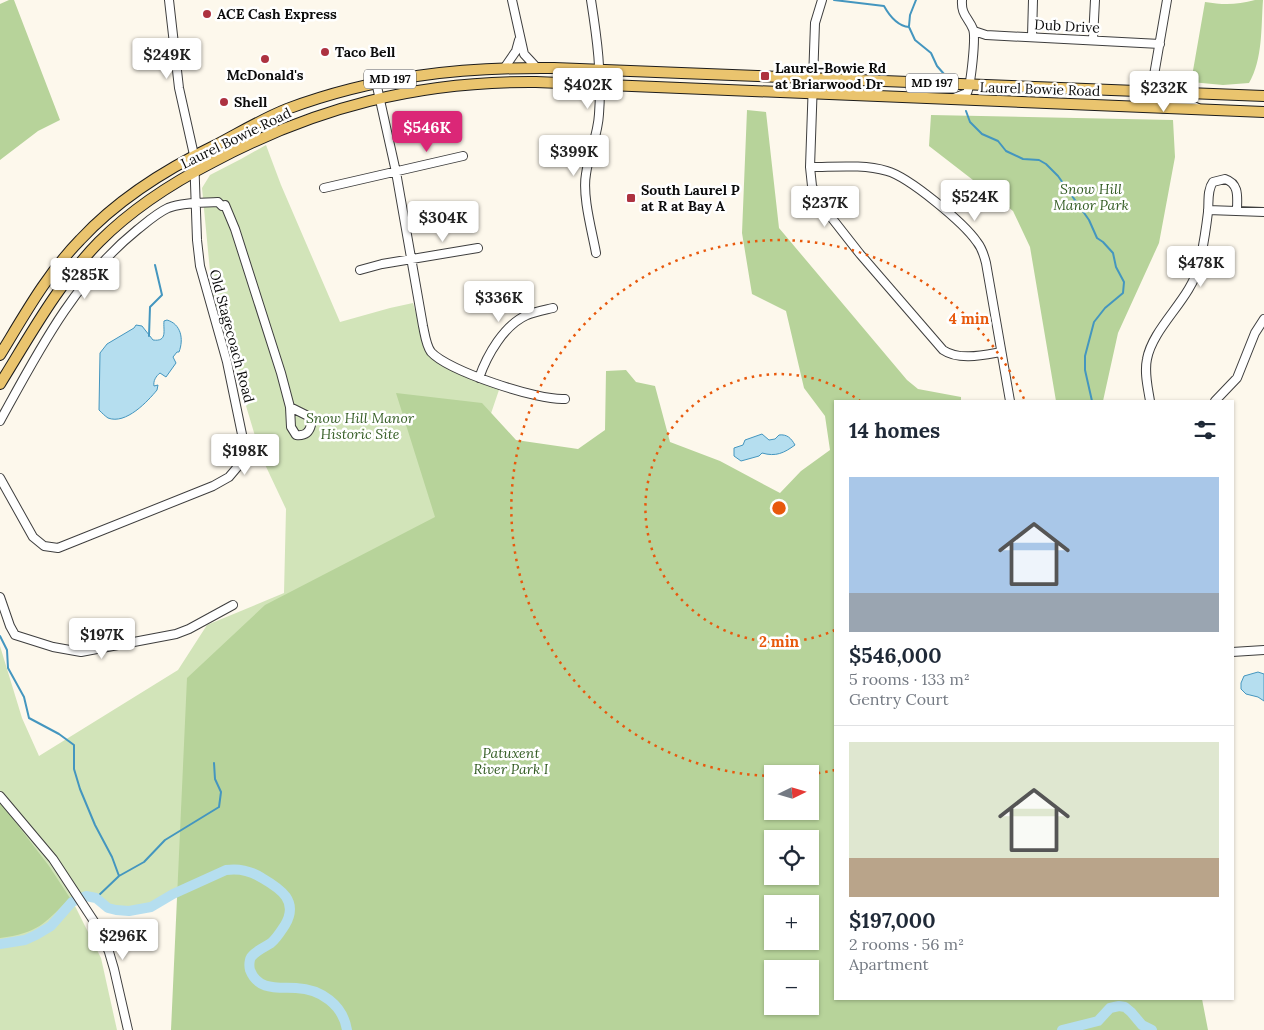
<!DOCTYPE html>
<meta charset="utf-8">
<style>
body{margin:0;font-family:Lora,serif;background:#f2f2f3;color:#1f2937;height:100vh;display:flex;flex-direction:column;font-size:19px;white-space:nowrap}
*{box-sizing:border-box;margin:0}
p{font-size:16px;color:#747a83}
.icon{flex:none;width:28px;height:28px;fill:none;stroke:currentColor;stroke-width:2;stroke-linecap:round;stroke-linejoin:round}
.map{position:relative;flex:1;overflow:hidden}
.panel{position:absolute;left:834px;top:400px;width:400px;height:600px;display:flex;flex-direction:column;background:#fff;border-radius:0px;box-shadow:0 1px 4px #0004}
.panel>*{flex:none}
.needle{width:32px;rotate:85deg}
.fabs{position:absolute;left:764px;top:765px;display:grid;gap:10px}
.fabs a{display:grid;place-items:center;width:55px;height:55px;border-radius:0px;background:#fff;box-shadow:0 1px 4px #0004;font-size:25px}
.price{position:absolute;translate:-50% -42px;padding:0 11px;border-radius:5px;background:#fff;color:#222;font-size:16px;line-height:32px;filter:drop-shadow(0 1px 2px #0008)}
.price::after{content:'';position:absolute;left:50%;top:30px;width:15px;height:11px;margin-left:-8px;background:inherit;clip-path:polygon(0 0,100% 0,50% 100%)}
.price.active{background:#db2777;color:#fff}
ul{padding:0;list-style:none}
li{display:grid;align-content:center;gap:10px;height:265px;padding:0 15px}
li+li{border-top:1px solid #e0e1e3}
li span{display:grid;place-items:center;height:155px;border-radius:0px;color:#555}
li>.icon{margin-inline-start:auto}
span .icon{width:90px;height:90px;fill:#fffc;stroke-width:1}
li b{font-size:21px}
h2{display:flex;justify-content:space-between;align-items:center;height:60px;padding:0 15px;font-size:21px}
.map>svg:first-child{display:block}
.green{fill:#d2e4b9;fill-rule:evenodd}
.forest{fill:#b7d39a;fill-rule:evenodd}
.water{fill:#b5deef;stroke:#4496bf}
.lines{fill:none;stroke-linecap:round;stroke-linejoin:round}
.stream{stroke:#4496bf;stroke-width:2}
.river{stroke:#b5deef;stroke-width:10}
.minor-casing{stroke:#3e3e3e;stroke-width:10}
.major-casing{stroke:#1c1c1c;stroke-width:12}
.minor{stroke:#fff;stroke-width:8}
.major{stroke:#eac46e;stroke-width:10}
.ring{fill:none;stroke:#e8590c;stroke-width:2.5;stroke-dasharray:2.5 5}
.poi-dot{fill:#ad3240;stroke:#fff;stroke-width:2}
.labels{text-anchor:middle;stroke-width:5;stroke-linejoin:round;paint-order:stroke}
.shield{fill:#fff;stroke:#545454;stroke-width:1}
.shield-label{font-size:12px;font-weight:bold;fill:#0b0b0b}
.poi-label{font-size:14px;font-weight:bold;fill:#0b0b0b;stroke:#fff;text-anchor:start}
.street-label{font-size:14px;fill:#0b0b0b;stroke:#fff}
.park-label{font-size:14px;font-style:italic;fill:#335c23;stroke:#fff}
.centre{fill:#e8590c;stroke:#fff;stroke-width:2.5}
.ring-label{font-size:15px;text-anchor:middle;font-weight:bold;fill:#e8590c;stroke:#fff;stroke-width:5;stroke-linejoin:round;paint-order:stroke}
</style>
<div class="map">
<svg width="1264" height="1030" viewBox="0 0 1264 1030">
<rect width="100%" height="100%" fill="#fdf8ec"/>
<path class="green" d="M266,145L281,185L340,322L390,308L413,303L422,334L438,358L500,387L483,437L835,547V999L1062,1030H347L182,891C173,894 166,900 158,904C145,911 124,913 110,909C103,907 98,899 91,896L73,902L101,958L117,1030H0V646L22,718L39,756L178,670L207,625L284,593L286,509L261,456L212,292L202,188L210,175L241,159ZM772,774H810V811H772ZM772,839H810V876H772ZM772,904H810V941H772ZM772,969H810V1006H772Z"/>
<path class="forest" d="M9,0H14L60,120L38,131L0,160V4Z
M1255,0H1263C1261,27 1263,59 1249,83L1223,85L1191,82L1205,2C1223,5 1237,5 1255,0Z
M747,110L766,112L779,228L907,380L918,389L961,397V401H835V999H1202L1208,1030H171L187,678L265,605L435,517L396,393L482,403L516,440L578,449L605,430L606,371L626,370L636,382L655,386L670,442L720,461L780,493L801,471L830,450L825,416L804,388L786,311L752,294L742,233ZM772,774H810V811H772ZM772,839H810V876H772ZM772,904H810V941H772ZM772,969H810V1006H772Z
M931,115L1173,120L1175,157L1159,243L1118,333L1103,401H1056L1030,247L1013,211L929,146Z
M0,802L49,866L70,898C44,924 38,933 0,938Z"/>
<path class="water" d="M167,320C181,324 184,339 179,352H177L173,357L176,363L166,377L160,373C156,376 153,381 154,386L158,385L157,390C148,401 126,425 108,418C105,416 102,413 99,410L100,353L107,344L134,328L136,325L142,326L153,340C168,342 163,330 164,321Z
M762,434L769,440L775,439L779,435C787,434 791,438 795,445C784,453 776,457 762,453L759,456L741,461L734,456V448L743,445L745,440Z
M1258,672L1264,674V701L1258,697L1246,694L1241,689V683L1244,676Z"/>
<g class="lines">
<path class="stream" d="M834,0L884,6C889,15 898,26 909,27L915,40L931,53L937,66L944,74
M909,26L910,15L916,0
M966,111L970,122L982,134L998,141L1006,151L1023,159L1039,160L1046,164L1058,176L1089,220L1097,238L1103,242L1113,253L1116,267L1124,282L1123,293L1105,308L1094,322L1085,356V370L1092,401
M149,336L150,307L162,295L155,265
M0,636L7,650L8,668L24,697L29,718L59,734L74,745V769L80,789L95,825L112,857L119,876L96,898
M119,876L144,862L165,840L219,807L221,792L215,779L214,763"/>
<path class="river" d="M0,944L25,940L36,935L51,926L72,902L86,896L96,898L108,908L116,910L129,911L151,907L173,894L226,870C239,868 251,871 262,878C281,889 299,901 285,925C281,931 277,938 271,943C265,947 257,950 252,956C249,959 249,966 250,970C258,991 278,987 296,988C321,989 343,1005 347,1030
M1062,1030L1098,1021L1110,1008L1119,1006L1125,1007L1131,1012L1142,1025L1152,1030"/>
<g class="minor-casing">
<path id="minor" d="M512,0L524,54L537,68
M591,0C597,38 602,75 599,114C598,135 589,153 586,174C582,196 592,231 596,253
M822,0L815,23L810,167L812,186L820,203L860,254L943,350C959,361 984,355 1001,352
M1167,0L1153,81L1156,100L1184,101L1198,108
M974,31L986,35L1160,44
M1032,36L1033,0
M1093,39L1095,0
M505,67L516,51L519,40
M376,82L396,172L423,326C425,335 426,345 431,352C448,371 539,401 565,399
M954,98L967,93C971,84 976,37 973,29C968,17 961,15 962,0
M810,167C835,167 863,164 887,171C909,177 964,223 977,242C982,248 984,255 986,263L1010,401
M324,188L463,156
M1208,210L1264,212
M360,270L382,264L478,248
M479,378C487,355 504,325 527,315C535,312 545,310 553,308
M1150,401C1148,388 1144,373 1147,359C1153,327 1191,299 1199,265C1203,248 1206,229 1208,212C1209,202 1207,190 1213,182L1225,179C1240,184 1237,198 1237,210
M1215,401L1237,378L1255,333L1264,319
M290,407L310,417L311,425C309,433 305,436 296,435L291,427Z
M0,421C38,352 74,281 137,230C147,222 157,213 168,208C183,202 202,203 218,202L222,206L225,205L235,229L281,373L290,407
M0,478L33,537L44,546L58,548L213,486L229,477L240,464L244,455V444L227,362L200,266L197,240L194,155L179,88L169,0
M0,597L10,626L15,635L53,647L81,652L176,634L189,629L233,605
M1232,652L1264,650
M0,796L53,859L99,929L109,952L114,969L128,1030"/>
</g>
<g class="major-casing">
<path id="major" d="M0,355C25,314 47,274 80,240C118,199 166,169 216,145C239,133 262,119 287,109C375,76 461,67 554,68L1264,96
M0,384C31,334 58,284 99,242C132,209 172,183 213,162C316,107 419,81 536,82L1264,112"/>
</g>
<use href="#minor" class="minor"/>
<use href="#major" class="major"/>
</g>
<g class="ring">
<path d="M835 630A134 134 0 1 1 860 401"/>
<path d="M835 770A268 268 0 0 1 812 774M772 776A268 268 0 1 1 1025 401"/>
</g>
<g class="poi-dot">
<circle cx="207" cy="14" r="5"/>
<circle cx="325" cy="52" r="5"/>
<circle cx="265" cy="59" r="5"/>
<rect x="760" y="71" width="10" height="10" rx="2.5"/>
<circle cx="224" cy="102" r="5"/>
<rect x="626" y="193" width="10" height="10" rx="2.5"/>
</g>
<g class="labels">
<g class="shield">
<rect x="364" y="69.5" width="52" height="19" rx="4"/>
<rect x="906" y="73.5" width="52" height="19" rx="4"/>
</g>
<g class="shield-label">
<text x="390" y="83">MD 197</text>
<text x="932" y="87">MD 197</text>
</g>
<g class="poi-label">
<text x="217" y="19">ACE Cash Express</text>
<text x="335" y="57">Taco Bell</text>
<text x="775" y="73">Laurel-Bowie Rd<tspan x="775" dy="16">at Briarwood Dr</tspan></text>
<text x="265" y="80" text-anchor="middle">McDonald's</text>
<text x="234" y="107">Shell</text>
<text x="641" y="195">South Laurel P<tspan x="641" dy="16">at R at Bay A</tspan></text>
</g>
<g class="street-label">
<text transform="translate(1067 26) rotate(3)" y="5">Dub Drive</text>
<text transform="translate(1040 89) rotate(2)" y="5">Laurel Bowie Road</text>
<text transform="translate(236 138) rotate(-26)" y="5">Laurel Bowie Road</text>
<text transform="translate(232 336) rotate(75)" y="5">Old Stagecoach Road</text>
</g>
<g class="park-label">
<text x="1091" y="194">Snow Hill<tspan x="1091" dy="16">Manor Park</tspan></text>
<text x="360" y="423">Snow Hill Manor<tspan x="360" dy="16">Historic Site</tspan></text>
<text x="511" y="758">Patuxent<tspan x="511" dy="16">River Park I</tspan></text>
</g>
</g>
<circle cx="779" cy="508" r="8" class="centre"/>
<g class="ring-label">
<text x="969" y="324">4 min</text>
<text x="779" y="647">2 min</text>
</g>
</svg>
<div class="fabs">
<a><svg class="needle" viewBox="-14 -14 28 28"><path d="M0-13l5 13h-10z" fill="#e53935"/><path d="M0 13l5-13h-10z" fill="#747a83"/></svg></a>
<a><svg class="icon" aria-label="locate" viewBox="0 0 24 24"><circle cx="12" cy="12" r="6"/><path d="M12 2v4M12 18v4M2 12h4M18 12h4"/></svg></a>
<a>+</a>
<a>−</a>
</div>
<b class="price" style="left:167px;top:80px">$249K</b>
<b class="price" style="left:588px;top:110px">$402K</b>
<b class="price" style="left:1164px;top:113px">$232K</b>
<b class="price active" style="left:427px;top:153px">$546K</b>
<b class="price" style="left:574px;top:177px">$399K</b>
<b class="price" style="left:975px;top:222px">$524K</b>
<b class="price" style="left:825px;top:228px">$237K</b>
<b class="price" style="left:443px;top:243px">$304K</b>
<b class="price" style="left:1201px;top:288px">$478K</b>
<b class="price" style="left:85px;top:300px">$285K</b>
<b class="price" style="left:499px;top:323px">$336K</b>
<b class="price" style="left:245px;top:476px">$198K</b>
<b class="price" style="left:102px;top:660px">$197K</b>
<b class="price" style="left:123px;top:961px">$296K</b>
<section class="panel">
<h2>14 homes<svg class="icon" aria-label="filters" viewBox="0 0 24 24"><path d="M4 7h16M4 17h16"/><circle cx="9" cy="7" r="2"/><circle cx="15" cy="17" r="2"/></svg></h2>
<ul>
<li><span style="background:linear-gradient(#a9c7e8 75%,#9aa5b1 0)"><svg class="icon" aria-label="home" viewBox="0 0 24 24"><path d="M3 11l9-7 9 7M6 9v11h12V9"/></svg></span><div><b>$546,000</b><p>5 rooms · 133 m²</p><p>Gentry Court</p></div></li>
<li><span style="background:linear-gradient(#dfe7d0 75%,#b9a48a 0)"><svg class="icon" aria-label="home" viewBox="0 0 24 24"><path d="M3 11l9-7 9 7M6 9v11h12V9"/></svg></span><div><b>$197,000</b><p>2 rooms · 56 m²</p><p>Apartment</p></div></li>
</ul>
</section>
</div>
